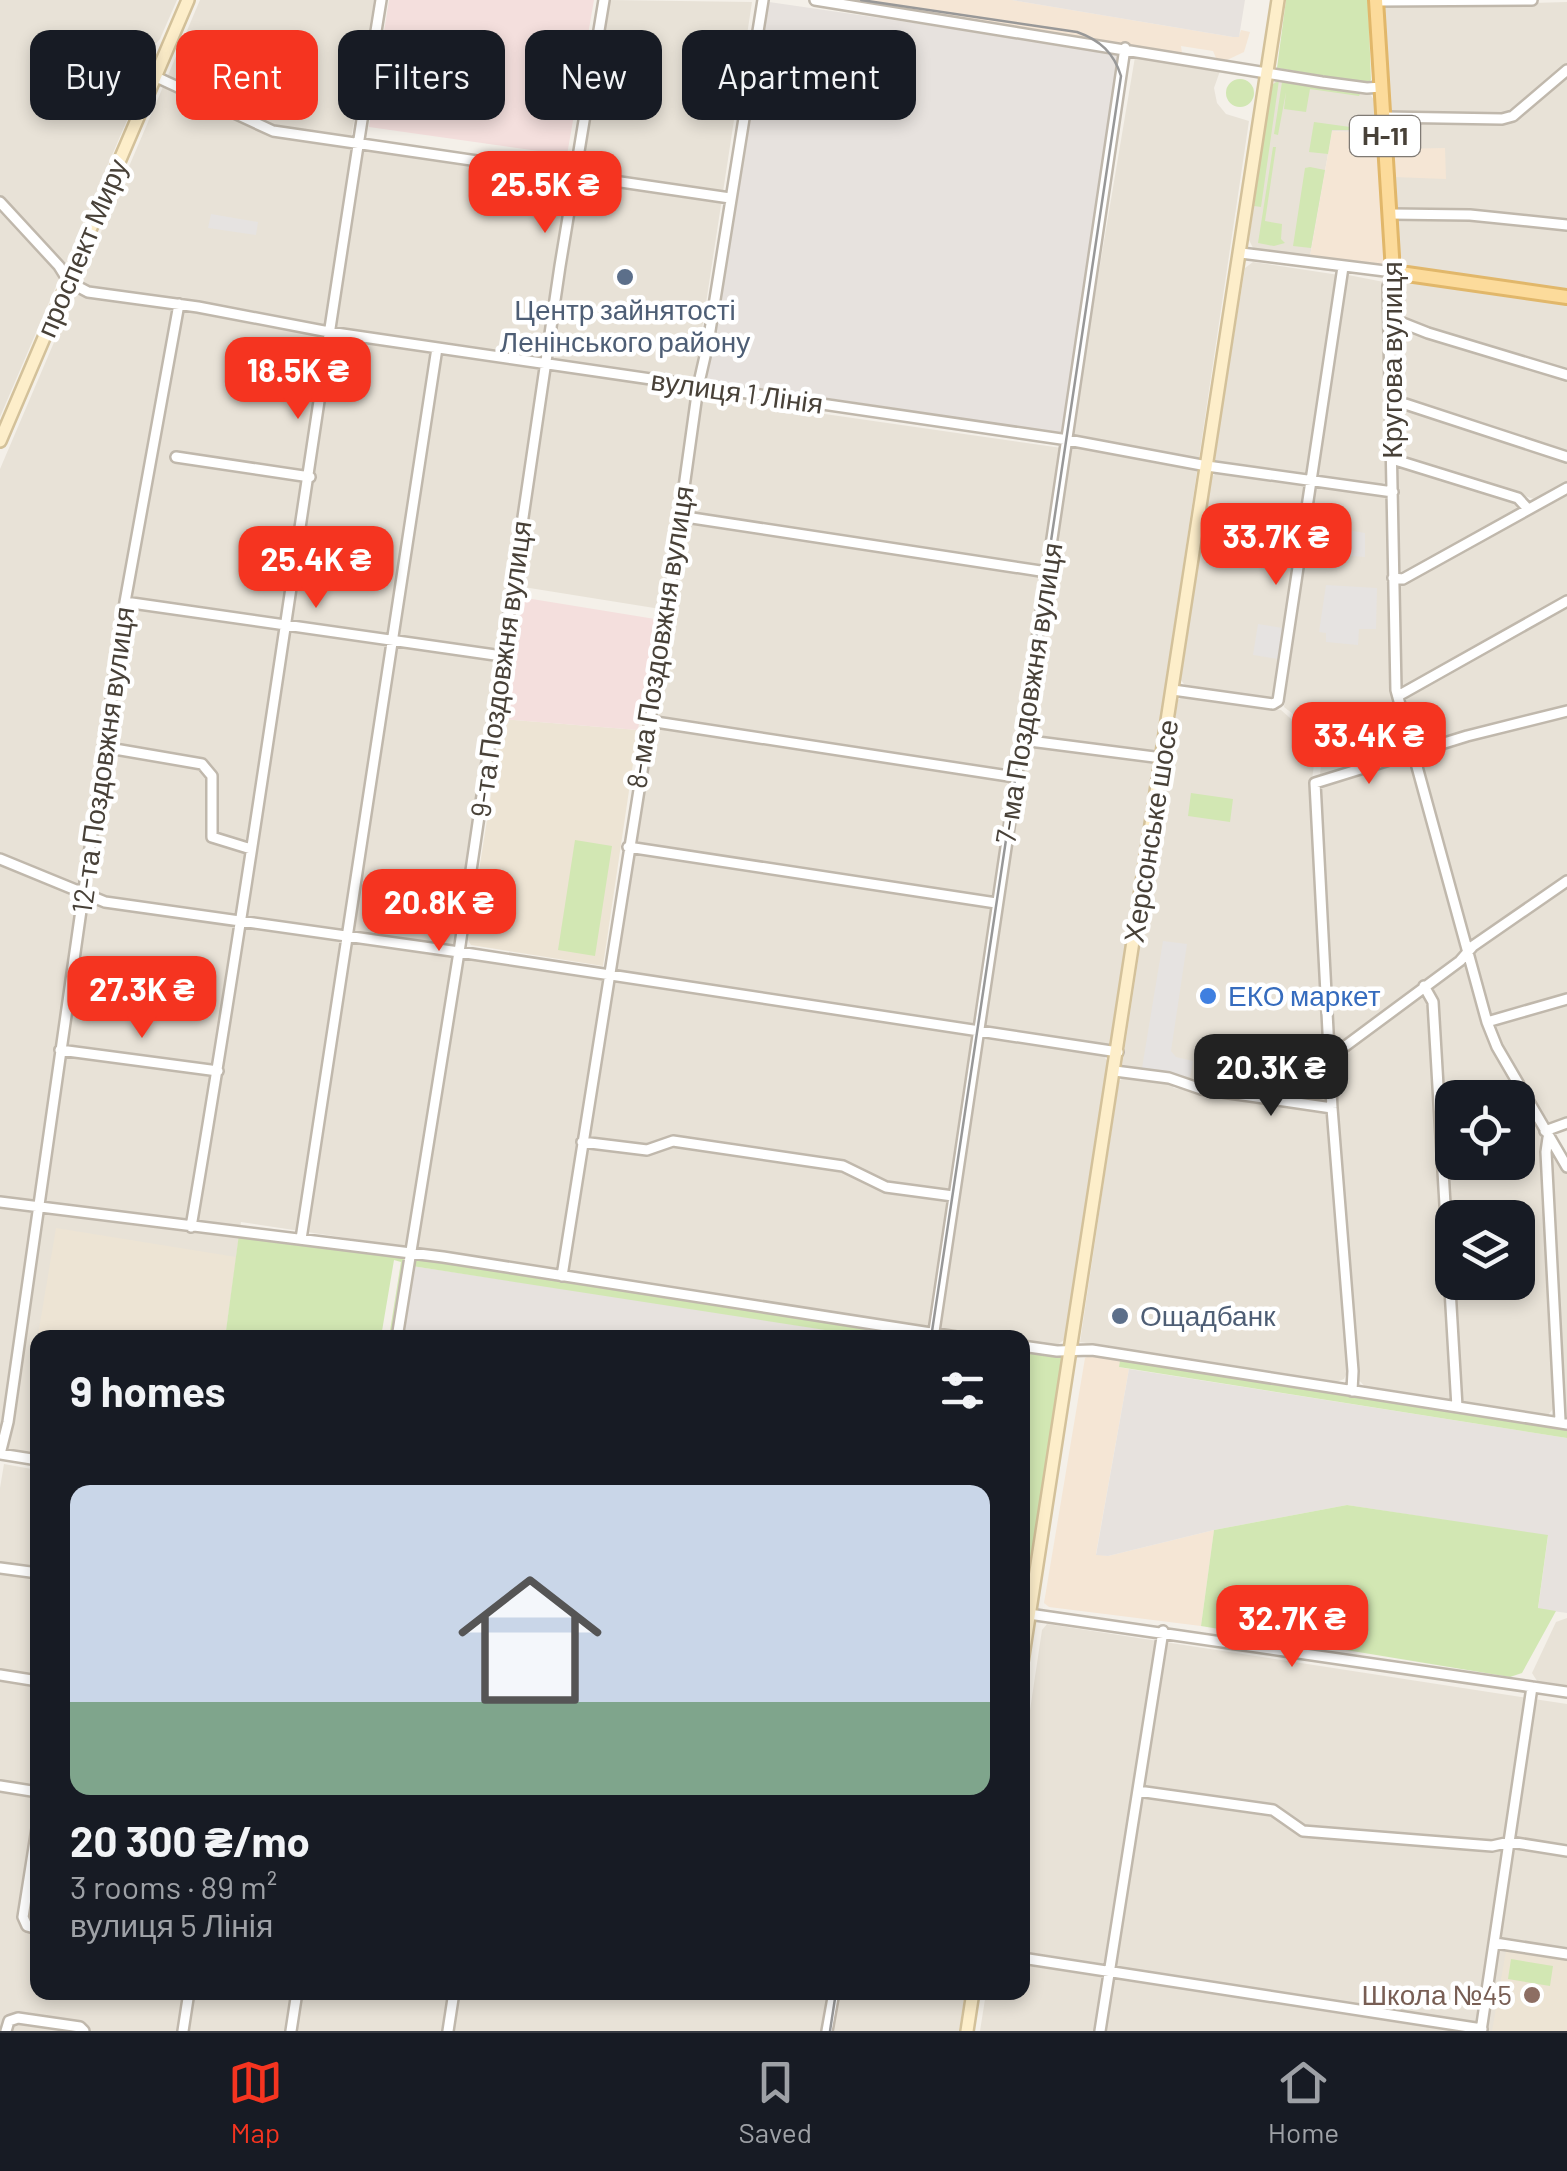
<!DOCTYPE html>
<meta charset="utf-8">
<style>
body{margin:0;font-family:Barlow,sans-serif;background:#20242c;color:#f1f3f6;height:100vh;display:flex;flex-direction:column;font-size:38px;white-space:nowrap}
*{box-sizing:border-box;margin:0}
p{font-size:32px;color:#9ea1a6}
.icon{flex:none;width:55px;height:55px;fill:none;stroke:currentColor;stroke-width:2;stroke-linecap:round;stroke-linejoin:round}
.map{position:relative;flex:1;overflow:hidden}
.details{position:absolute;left:30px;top:1330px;width:1000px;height:670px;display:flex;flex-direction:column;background:#171b24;border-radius:20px;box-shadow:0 5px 15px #0003}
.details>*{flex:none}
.guide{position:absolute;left:30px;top:30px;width:1000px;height:90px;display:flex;gap:20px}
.controls{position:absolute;left:1435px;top:1080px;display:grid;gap:20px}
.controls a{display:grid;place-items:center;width:100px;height:100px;border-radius:20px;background:#171b24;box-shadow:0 5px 15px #0003;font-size:50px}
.price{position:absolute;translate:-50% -85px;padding:0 22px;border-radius:20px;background:#f53420;color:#fff;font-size:32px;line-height:65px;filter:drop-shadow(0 2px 5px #0008)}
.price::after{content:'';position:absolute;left:50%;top:60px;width:30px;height:22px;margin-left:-15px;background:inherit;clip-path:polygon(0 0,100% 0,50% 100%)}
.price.current{background:#222;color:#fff}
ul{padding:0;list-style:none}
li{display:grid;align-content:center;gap:20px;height:530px;padding:0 40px}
li span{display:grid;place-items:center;height:310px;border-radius:20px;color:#555}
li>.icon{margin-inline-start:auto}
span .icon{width:180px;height:180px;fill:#fffc;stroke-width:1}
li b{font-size:42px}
h2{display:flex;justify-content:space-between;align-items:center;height:120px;padding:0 40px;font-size:42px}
.tag{padding:0 35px;border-radius:20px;background:#171b24;box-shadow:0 5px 15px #0003;font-size:35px;line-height:90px}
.tag.current{background:#f53420;color:#fff}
.tab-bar{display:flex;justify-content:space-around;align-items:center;height:140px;border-top:2px solid #363941;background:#171b24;font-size:28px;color:#9ea1a6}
.tab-bar a{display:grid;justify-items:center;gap:5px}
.tab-bar .current{color:#f53420}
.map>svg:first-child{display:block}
.residential{fill:#e8e2d7;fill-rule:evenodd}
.commercial{fill:#f5e6d5}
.industrial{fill:#e7e2de}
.education{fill:#ede4d4}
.medical{fill:#f4dfdd}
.green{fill:#d2e7b3}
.parking{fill:#e6e3e1}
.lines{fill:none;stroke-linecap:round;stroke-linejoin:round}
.street-casing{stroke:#c0b8ac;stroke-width:14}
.secondary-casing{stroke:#d3c19a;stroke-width:16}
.primary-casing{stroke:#e1b76a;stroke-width:18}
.street{stroke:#fff;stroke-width:9}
.secondary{stroke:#fdeeca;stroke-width:11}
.primary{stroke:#fcdb9b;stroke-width:12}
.tram{stroke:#989898;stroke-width:2.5}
.service-dot{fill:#5c6f8a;stroke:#fff;stroke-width:4}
.shop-dot{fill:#3f7fe0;stroke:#fff;stroke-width:4}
.education-dot{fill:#8d6e63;stroke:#fff;stroke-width:4}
.labels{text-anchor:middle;stroke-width:9;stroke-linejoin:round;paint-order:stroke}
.shield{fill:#fff;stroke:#7f7a74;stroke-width:2.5}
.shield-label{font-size:25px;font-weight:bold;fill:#484138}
.street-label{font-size:28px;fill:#484138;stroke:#fff}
.service-label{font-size:28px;fill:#4e5e75;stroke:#fff}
.shop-label{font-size:28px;fill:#366cbe;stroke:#fff;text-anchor:start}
.education-label{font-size:28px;fill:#785e54;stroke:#fff;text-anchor:end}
</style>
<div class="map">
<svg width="1567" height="2031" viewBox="0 0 1567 2031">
<rect width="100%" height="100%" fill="#f4f0e9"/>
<path class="residential" d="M0,0H177L160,39L152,48L138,81L139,92L0,417Z
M200,0H374L350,145L570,179L454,948L107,897L0,852V469Z
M608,0L752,2L692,395L1069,449L1135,57L1220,71L1214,88L1217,103L1226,114L1249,121L1112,1044L1108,1047L614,971L673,611L517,586Z
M1567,2V67L1518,110L1502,116L1390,112L1382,7Z
M1567,73V222L1400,210L1396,207L1390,121L1501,123Z
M1284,80L1370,94L1376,103L1378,133L1332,131L1310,256L1253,248L1249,240L1272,85L1276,80Z
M1398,217L1470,218L1567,227V291L1413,269L1403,261L1398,250Z
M1253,262L1339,275L1308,474L1216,462L1214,459L1245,268Z
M1348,275L1384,282L1388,480L1379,486L1318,477L1316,473L1344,276Z
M1402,280L1567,304V372L1431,331L1394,314L1393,288Z
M1398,326L1567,378V455L1396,398L1394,329Z
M1395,405L1567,459V484L1534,499L1403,458L1395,450Z
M1403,466L1516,502L1519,509L1400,574L1398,470Z
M1218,472L1306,486L1274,695L1268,699L1186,687L1181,680L1211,477Z
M1320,487L1385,495L1388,499L1390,673L1405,749L1324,776L1320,774L1324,738L1284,707L1313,493Z
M1567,492V598L1402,691L1398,588L1401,584Z
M1567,604V707L1416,744L1404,699Z
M1184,695L1281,710L1317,742L1311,787L1327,1104L1201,1087L1187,1078L1122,1066L1178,700Z
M1563,715L1567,716V878L1469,944L1419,760L1424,753L1484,734Z
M1403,762L1411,765L1461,953L1337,1044L1332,1039L1319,789L1326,783Z
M0,863L94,905L450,954L1102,1054L1109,1063L1065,1339L1056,1346L1023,1341L1022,1338L1001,1337L241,1222L225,1337L38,1338L37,1456L0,1450Z
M1567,884V996L1490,1017L1471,952Z
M1461,964L1466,967L1484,1024L1542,1132L1557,1404L1548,1415L1462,1403L1460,1399L1454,1283L1518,1282V1218H1452V1248L1447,1135L1432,987ZM1452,1098H1518V1162H1452Z
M1421,996L1430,1003L1453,1395L1447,1401L1368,1390L1357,1378L1333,1065L1337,1055Z
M1567,1002V1121L1549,1128L1499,1045L1492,1024Z
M1126,1076L1168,1081L1174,1088L1324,1111L1329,1115L1350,1366L1344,1379L1336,1382L1080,1342L1119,1081Z
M1551,1152H1555L1567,1172V1421L1563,1418Z
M4,1464L37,1470L38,1992L965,1993L959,2031H0V1488Z
M1567,1618V1688L1539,1684L1532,1673L1556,1622Z
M1047,1624L1567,1704V2031H980L986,1993L1022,1992L1023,1757L1042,1630Z"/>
<path class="commercial" d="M836,0H1012L1233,37L1239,36L1241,30L1250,32L1244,52L1227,60L1216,58L1213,51L1181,46L1182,53Z
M1332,131L1378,133L1385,220V261L1380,265L1310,256Z
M1445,148L1446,179L1393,177L1391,149Z
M1092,1354L1120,1360L1119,1367L1129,1369L1096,1554L1108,1556L1214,1530L1201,1626L1049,1607L1044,1603L1085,1358Z"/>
<path class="industrial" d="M1012,0H1245L1239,37H1233Z
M769,2L1122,53L1061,433L707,380Z
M412,1266L665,1304L870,1337L401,1338Z
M1129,1369L1567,1438V1613L1538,1609L1548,1536L1347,1505L1214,1530L1108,1556L1096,1555Z"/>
<path class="education" d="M503,719L638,730L603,966L471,945L468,940Z
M56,1228L236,1257L225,1337L38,1338L36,1347Z
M1506,1951L1567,1961V2031H1492Z"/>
<path class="medical" d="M389,0H594L567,155L369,127Z
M532,599L655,619L638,730L503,719L522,603Z"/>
<path class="green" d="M1286,0H1368L1371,80L1367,83L1277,68Z
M1226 93a14 14 0 1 1 28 0a14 14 0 1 1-28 0Z
M1279,80L1261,207L1254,206L1272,85Z
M1282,82L1360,94L1359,96L1310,89L1306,112L1284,109L1286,92L1278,135L1274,134Z
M1314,122L1372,130H1332L1328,154L1309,152Z
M1273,147H1276L1265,221L1282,224L1281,239L1285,243L1274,246L1258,243Z
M1310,167L1325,170L1311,248L1293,246L1305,168Z
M1191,793L1233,799L1230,822L1188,816Z
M575,840L612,846L595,956L558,950Z
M239,1234L404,1258L394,1337H389L401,1262L394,1260L381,1337L225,1338Z
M417,1257L946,1337H870L412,1266V1260Z
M1022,1349L1059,1355L1064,1362L1023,1607Z
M1120,1360L1567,1426V1438L1119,1367Z
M1347,1505L1548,1535L1538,1608L1556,1611L1522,1673L1510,1677L1201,1626L1214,1530Z
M1511,1959L1553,1966L1550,1986L1508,1979Z"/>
<path class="parking" d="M211,214L258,222L256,235L208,228Z
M1331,527L1365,533V557L1327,554Z
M1326,585L1377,588L1376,629H1359L1358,645L1326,642V633L1319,632Z
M1258,624L1283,628L1278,659L1253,655Z
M1163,941L1187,944L1171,1051L1176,1057L1193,1061L1190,1077L1142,1068Z"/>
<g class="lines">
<g class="street-casing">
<path id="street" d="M815,0L1322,82L1367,88L1382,87
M1376,1L1532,0
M154,76L273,131L730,198
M1384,117L1502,119L1513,116L1567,70
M0,202L59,266L69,282L88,292L198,307L329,332L1068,440L1207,466L1393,492
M1390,214L1470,215L1567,225
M1241,253L1393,272L1388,286L1396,690L1487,1022L1497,1047L1567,1167
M1390,318L1428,333L1567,375
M1390,399L1567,457
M176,457L310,477
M1392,459L1518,498L1528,509
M679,516L1047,572
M1393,578L1403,579L1567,488
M125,602L502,656
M1173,690L1273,704L1278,701L1343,267
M1398,696L1567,601
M649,721L1015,777
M1022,740L1162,758
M103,747L202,764L212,776V837L251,849
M628,847L996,903
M0,859L105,902L459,952L1118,1052
M1424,986L1433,1002L1457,1407
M1487,1022L1567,999
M60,1050L218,1071
M1329,1051L1340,1050L1460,961L1473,946L1567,881
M1115,1071L1169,1078L1201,1089L1332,1108
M1545,1131L1567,1123
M1548,1138L1546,1152L1560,1420
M582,1142L647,1150L673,1141L843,1166L886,1187L953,1196
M0,1202L443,1257L963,1338
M191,1227C260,819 315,409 381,0
M301,1239L437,348
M562,1276L662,645L698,387L708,343L763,0
M397,1338L459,952L560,266L604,0
M933,1338L1125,48
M1022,1346L1057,1351L1092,1350L1567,1424
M1352,1391L1353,1371L1332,1108L1315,783L1467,736L1567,711
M0,1454L8,1422L125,602L179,304
M0,1454L38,1460
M0,1568L38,1573
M1022,1613L1567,1692
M0,1675L38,1681
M0,1786L38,1792
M1138,1791L1273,1810L1303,1831L1492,1846L1510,1842L1567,1851
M38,1822L23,1917L27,1926L38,1929
M1495,1943L1567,1954
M1022,1958L1482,2029
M6,2031L9,2021L18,2018L80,2027L84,2031
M183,2031L189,1992
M291,2031L297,1992
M448,2031L454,1992
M827,2031L834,1992
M1100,2031L1163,1631
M1481,2031L1532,1687"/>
</g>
<g class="secondary-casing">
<path id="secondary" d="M0,441L188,0
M1022,1662L1278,0
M967,2031L973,1992"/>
</g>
<g class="primary-casing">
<path id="primary" d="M1376,0L1393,272L1567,297"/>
</g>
<use href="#street" class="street"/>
<use href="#secondary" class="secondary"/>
<use href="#primary" class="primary"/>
<path class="tram" d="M861,0L1077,32C1100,40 1114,53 1121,76L931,1338
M830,2031L836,1992"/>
</g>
<g class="service-dot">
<circle cx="625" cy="277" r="10"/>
<circle cx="1120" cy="1316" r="10"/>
</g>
<circle class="shop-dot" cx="1208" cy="996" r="10"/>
<circle class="education-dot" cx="1532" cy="1995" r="10"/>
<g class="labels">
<rect class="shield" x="1350" y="116" width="70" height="40" rx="8"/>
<g class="shield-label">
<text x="1385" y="145">Н-11</text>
</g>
<g class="street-label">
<text transform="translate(82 248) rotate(-67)" y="10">проспект Миру</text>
<text transform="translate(1392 360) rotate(-90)" y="10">Кругова вулиця</text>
<text transform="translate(737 392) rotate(8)" y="10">вулиця 1 Лінія</text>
<text transform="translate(660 637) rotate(-81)" y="10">8-ма Поздовжня вулиця</text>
<text transform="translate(501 669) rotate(-82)" y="10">9-та Поздовжня вулиця</text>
<text transform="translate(1029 693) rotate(-81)" y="10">7-ма Поздовжня вулиця</text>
<text transform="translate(103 760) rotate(-82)" y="10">12-та Поздовжня вулиця</text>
<text transform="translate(1151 831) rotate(-81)" y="10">Херсонське шосе</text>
</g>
<g class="service-label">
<text x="625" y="320">Центр зайнятості<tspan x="625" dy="32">Ленінського району</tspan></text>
<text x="1140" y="1326" text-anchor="start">Ощадбанк</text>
</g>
<g class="shop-label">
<text x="1228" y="1006">ЕКО маркет</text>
</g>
<g class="education-label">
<text x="1512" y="2005">Школа №45</text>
</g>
</g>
</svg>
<div class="controls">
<a><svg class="icon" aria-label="locate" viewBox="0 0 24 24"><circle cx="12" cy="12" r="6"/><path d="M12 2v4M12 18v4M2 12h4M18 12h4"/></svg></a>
<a><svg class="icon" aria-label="layers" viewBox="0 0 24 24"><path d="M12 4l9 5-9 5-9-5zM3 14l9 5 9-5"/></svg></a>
</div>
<b class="price" style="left:545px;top:236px">25.5K ₴</b>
<b class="price" style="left:298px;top:422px">18.5K ₴</b>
<b class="price" style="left:1276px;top:588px">33.7K ₴</b>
<b class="price" style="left:316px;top:611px">25.4K ₴</b>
<b class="price" style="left:1369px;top:787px">33.4K ₴</b>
<b class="price" style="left:439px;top:954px">20.8K ₴</b>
<b class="price" style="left:142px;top:1041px">27.3K ₴</b>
<b class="price current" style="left:1271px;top:1119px">20.3K ₴</b>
<b class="price" style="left:1292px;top:1670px">32.7K ₴</b>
<div class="guide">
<a class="tag">Buy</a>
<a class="tag current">Rent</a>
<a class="tag">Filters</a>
<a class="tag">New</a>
<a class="tag">Apartment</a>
</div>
<section class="details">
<h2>9 homes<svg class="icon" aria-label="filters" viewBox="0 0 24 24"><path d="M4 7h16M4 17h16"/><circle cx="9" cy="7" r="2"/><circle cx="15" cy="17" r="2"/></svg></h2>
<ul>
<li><span style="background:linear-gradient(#c9d6e8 70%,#7fa58c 0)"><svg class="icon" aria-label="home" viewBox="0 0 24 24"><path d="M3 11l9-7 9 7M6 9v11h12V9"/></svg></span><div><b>20 300 ₴/mo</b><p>3 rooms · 89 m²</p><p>вулиця 5 Лінія</p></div></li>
</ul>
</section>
</div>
<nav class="tab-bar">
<a class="current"><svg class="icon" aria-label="map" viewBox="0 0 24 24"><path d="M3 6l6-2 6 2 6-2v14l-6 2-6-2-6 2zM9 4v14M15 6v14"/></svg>Map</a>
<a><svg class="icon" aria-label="saved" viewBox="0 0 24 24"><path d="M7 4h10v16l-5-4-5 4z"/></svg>Saved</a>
<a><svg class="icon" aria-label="home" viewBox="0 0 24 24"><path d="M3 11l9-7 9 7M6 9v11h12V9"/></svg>Home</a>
</nav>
